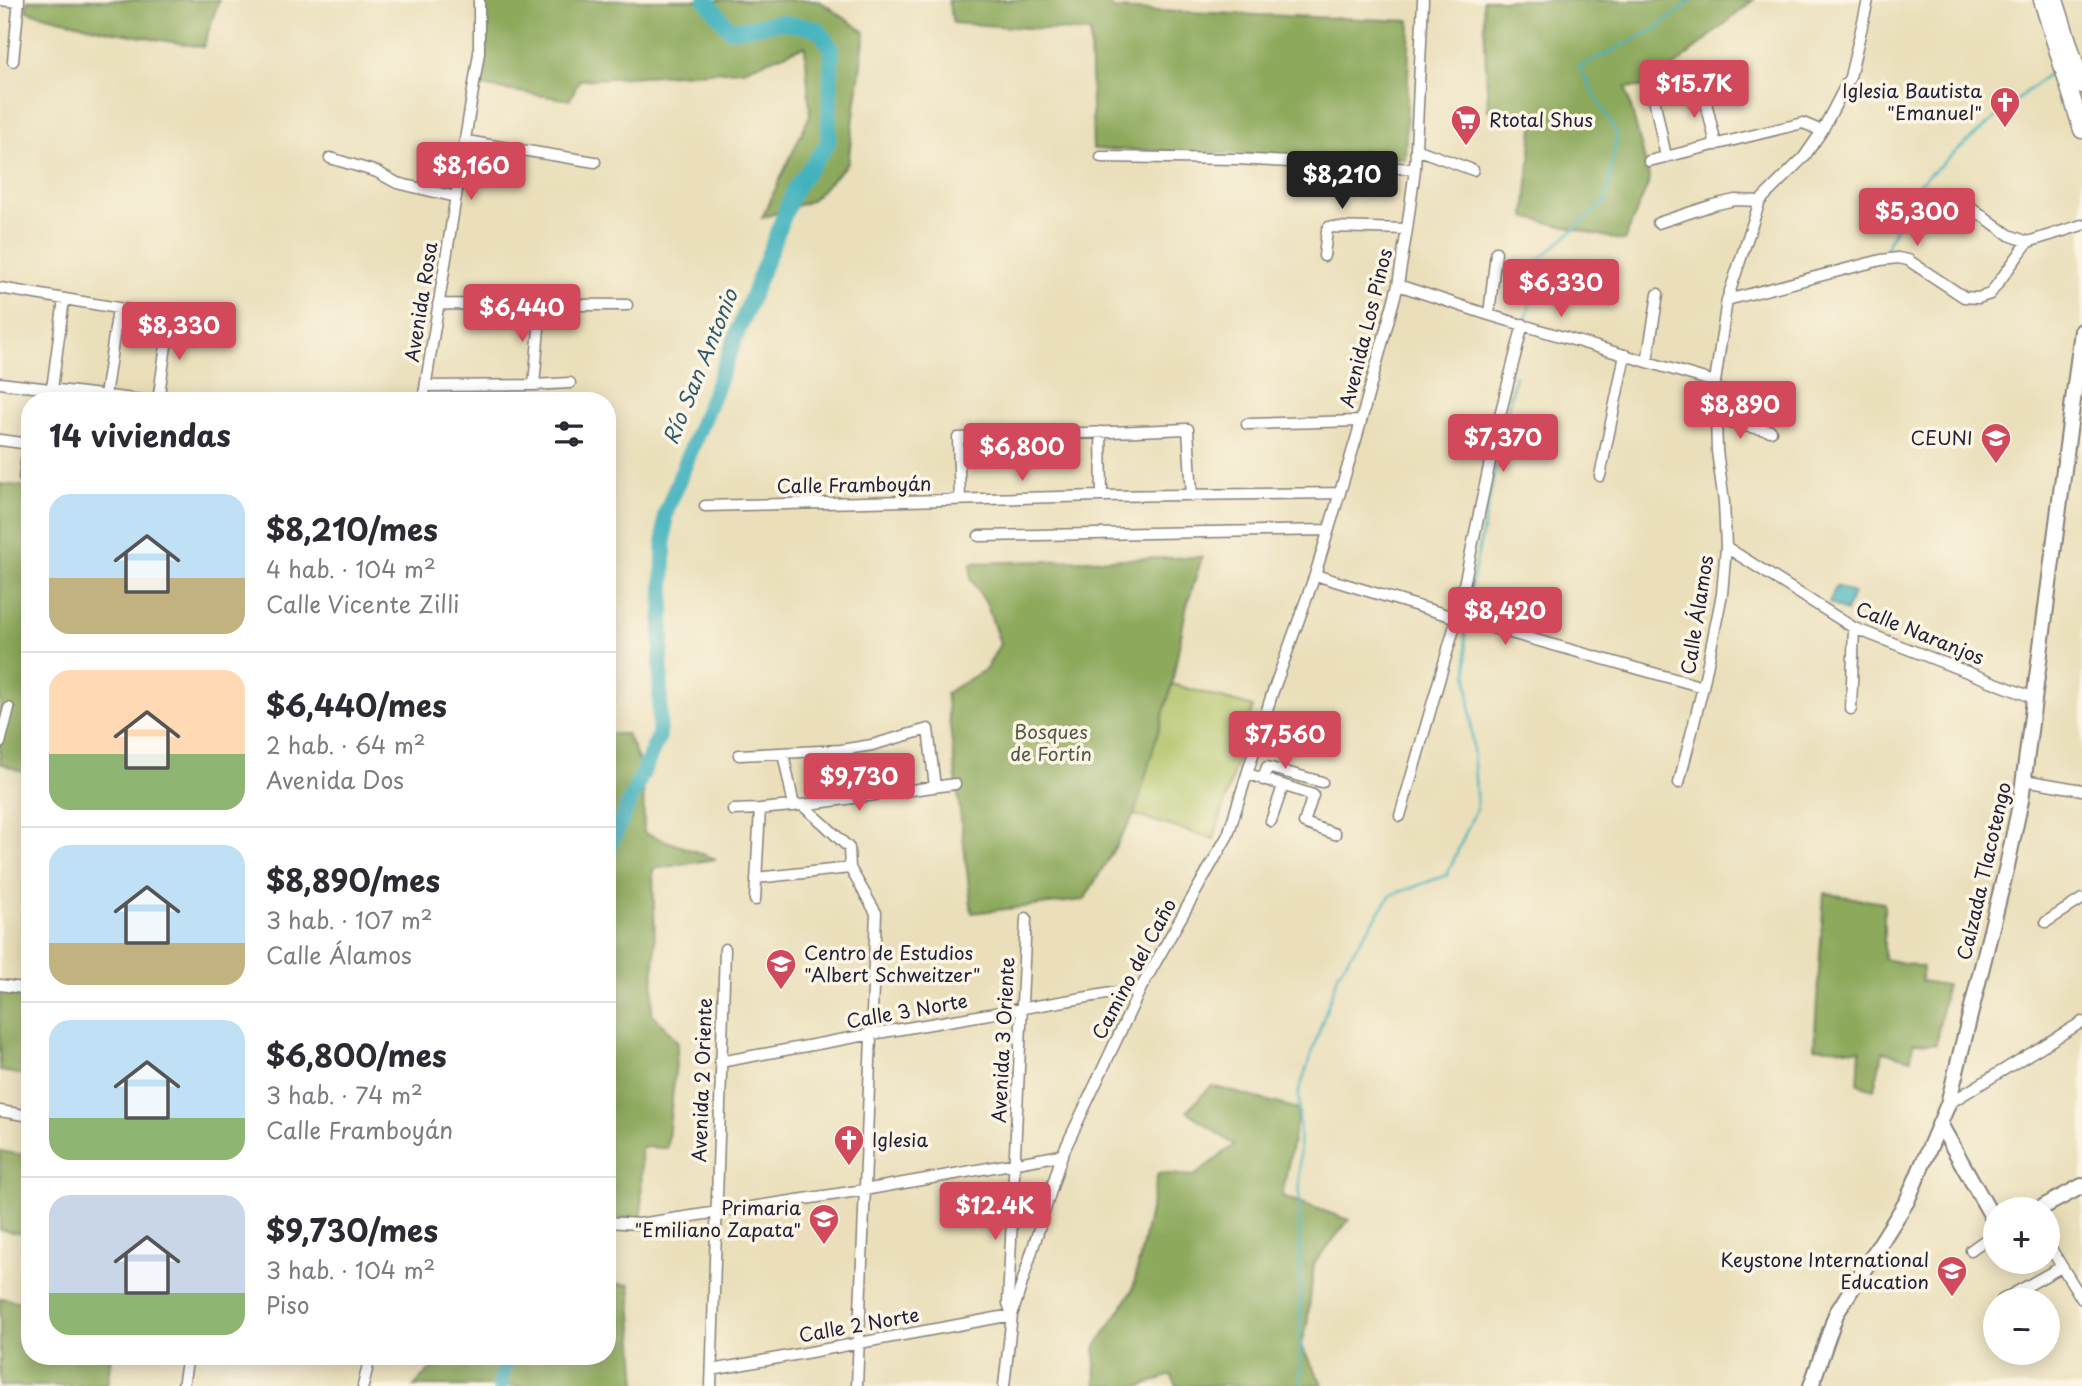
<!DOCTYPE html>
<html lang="es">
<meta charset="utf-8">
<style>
body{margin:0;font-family:"Playpen Sans",sans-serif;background:#f7f7f7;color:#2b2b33;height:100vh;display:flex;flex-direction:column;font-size:26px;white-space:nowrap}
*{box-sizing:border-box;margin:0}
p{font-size:23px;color:#7c7c81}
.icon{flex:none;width:38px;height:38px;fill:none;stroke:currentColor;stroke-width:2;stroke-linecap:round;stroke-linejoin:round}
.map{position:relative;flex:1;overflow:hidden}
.details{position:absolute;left:21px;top:392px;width:595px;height:973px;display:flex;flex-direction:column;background:#fff;border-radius:28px;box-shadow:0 4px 18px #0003}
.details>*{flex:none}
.controls{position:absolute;left:1983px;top:1197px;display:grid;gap:14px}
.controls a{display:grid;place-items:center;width:77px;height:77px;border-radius:50%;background:#fff;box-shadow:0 4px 18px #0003;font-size:35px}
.price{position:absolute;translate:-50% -60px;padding:0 16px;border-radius:7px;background:#d1495b;color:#fff;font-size:23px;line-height:46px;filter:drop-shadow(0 2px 4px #0008)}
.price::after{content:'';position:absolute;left:50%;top:42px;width:21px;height:16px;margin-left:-10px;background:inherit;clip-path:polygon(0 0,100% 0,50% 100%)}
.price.on{background:#222;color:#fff}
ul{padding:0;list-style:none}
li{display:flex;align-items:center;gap:21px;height:175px;padding:0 28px}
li+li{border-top:2px solid #e1e1e2}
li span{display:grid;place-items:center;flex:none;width:196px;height:140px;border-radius:21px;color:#555}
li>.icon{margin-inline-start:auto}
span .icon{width:84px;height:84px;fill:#fffc;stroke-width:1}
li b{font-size:30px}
h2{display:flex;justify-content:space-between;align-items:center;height:84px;padding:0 28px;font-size:30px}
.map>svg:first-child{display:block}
.green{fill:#b0c367;stroke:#697251;stroke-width:2}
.forest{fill:#8ca95c;stroke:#57664c;stroke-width:2}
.water{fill:#42b2bd;stroke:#326a7c;stroke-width:2}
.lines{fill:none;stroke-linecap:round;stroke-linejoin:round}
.stream{stroke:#42b2bd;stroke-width:2.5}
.river{stroke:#42b2bd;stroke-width:16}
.street-casing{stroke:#86807a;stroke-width:13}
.secondary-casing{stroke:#86807a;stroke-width:18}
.primary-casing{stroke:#86807a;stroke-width:19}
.street{stroke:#fff;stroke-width:10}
.secondary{stroke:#fff;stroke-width:14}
.primary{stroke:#fff;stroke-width:16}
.labels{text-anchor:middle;stroke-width:7;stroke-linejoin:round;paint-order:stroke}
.poi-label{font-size:19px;fill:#22223b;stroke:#fcf5e5;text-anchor:end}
.street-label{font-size:19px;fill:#22223b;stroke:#fcf5e5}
.park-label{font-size:19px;fill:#545a4a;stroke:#fcf5e5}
.water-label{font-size:21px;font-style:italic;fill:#2f5c6f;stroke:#fcf5e5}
</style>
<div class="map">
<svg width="2082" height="1386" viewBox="0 0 2082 1386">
<rect width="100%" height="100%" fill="#fcf5e5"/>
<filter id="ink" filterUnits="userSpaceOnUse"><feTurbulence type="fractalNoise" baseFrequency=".0143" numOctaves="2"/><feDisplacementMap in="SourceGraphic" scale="14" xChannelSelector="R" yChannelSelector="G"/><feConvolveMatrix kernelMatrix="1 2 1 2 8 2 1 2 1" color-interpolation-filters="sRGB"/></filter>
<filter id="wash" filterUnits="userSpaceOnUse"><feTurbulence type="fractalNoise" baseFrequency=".00686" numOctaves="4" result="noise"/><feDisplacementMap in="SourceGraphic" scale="28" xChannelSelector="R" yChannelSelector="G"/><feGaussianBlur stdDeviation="1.57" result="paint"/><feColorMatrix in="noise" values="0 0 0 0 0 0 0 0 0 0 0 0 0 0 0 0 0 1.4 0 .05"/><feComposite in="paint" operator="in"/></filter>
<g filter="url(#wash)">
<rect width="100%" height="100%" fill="#eadfba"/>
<path class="green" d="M1172,684L1253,707L1214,839L1134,815Z"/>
<path class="forest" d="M28,0H219L203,47L108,31L26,11Z
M484,0H818L865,32L848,163L811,201L762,218L810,115L805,46L743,70L579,80L570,100L480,86L484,54Z
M948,0H1112L1111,9L1410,21L1405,159L1093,149L1090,32L953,23Z
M1483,0H1753L1651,86L1626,88L1650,180L1624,241L1525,217L1534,115L1488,110Z
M0,484L30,487V775L0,763Z
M1202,557L1186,609L1172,684L1134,815L1084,900L972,913L946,693L986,669L1000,644L987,605L971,579V563Z
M607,734H627L643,771L644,833L716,859L653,869L655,948L652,1013L678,1042L667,1148L641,1147L642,1218H607Z
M1824,893L1884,903V959L1923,967L1921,981L1946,985L1936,1044L1913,1043L1911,1059L1883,1052L1874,1089L1858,1084L1860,1050L1814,1047Z
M0,989L30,994V1076L0,1071Z
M1211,1086L1299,1109L1282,1196L1349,1220L1314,1264L1307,1326L1301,1346L1323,1385L1177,1386L1171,1375L1142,1386H1096L1095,1348L1133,1289L1158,1173L1194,1176L1234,1145L1187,1111Z
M0,1151L30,1156V1235L0,1230Z
M607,1283L630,1285L637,1386H414L439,1361V1356H607Z
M0,1298L30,1303V1356H111L107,1386H0Z"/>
<path class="water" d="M1836,586L1853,593L1846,612L1829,603Z"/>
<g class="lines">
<path class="stream" d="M1884,252L1916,186L1988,124L2052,71
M1526,321L1539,260L1606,201L1617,134L1579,67L1656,29L1692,0
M1465,616L1515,375
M1303,1386L1301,1382L1299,1091L1339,972L1391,895L1447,875L1477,807L1464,622"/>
<path class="river" d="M607,857L609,848L659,736L665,515L795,188L828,143L832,49L818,29L781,22L730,30L706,0
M500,1386L506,1356"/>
</g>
</g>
<g filter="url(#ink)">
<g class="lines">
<g class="street-casing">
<path id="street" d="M0,0L19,2
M13,61L19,0
M1703,89L1716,145
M1653,93L1666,157
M466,141L595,162
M1416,149L1473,170
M1101,157L1237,159L1415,169
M330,158L377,172L397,183L456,197
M1649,161L1803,123L1822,131
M1964,202L2009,235L2028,242
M1658,223L1713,205L1735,200L1760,201
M1324,256L1327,230L1329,227L1407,229
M1398,285L1489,315L1715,382
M0,288L194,321
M1727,300L1881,260L1898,258L1908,260L1964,297L1978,298L1990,294L2028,242L2082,225
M438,304L627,305
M1489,315L1496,252
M1647,362L1658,294
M0,383L150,401
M534,385L541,305
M426,386L534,385L570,383
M52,389L64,299
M105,396L118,309
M158,401L170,318
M423,401L479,53V0
M1715,420L1771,431
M1247,424L1361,421
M1101,432L1102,496
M0,440L30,444
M1600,476L1625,355
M24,478L28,444
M960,500L958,438L1188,429L1192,496
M705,506L1102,496L1340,493
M979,536L1328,530
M1726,547L1854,628L2034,698
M1315,575L1457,618L1703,687
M1851,709L1854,628
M0,743L9,708
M783,753L794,806
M739,755L841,750L872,745L928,729L935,787
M1248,774L1313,795L1304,823L1335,834
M1263,780L1267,767L1322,782
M2024,780L2082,790
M1679,783L1703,687L1722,594L1726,547L1724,502L1717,451L1715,382L1727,300L1760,201L1804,157L1822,131L1850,77L1868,0
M802,805L824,824L849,848L850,868L876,913L857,1386
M760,809L802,805L955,784
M733,810L760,809L755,900
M1400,816L1457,618L1499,419L1523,324
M1271,821L1283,786
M756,878L850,868
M2046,922L2082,899
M0,985L30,989
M720,1062L872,1034L1141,988
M1948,1104L2082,1022
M0,1111L30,1116
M607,1222L639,1224L864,1190L1062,1155
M2048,1244L2082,1299
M1971,1250L1995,1233
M2002,1300L2061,1267
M712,1370L1012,1315L1008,1303L1026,918
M183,1386L188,1356
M363,1386L368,1365
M711,1386L725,949
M1004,1386L1012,1315L1062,1155L1141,988L1228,835L1272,694L1315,575L1357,436L1398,285L1407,229L1415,169L1423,0"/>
</g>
<g class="secondary-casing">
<path id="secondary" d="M1940,1124L1995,1222
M2039,1209L2082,1186
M1811,1386L1836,1314L1907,1201L1948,1104L2007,866L2021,800L2082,331"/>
</g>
<g class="primary-casing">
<path id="primary" d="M2042,0L2082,130
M2055,0L2082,85"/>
</g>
<use href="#street" class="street"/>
<use href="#secondary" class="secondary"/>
<use href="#primary" class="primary"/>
</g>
</g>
<defs>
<g id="church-pin" transform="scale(1.575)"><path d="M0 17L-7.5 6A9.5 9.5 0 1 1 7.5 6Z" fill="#d1495b" stroke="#fcf5e5"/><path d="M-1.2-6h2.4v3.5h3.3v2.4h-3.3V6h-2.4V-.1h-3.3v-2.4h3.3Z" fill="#fff"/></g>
<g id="supermarket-pin" transform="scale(1.575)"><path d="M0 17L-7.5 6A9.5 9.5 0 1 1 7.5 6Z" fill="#d1495b" stroke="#fcf5e5"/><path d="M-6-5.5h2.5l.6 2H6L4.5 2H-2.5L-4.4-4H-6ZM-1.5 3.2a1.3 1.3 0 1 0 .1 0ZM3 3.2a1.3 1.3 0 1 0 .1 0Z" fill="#fff"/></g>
<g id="university-pin" transform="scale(1.575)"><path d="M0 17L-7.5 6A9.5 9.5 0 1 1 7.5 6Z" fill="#d1495b" stroke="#fcf5e5"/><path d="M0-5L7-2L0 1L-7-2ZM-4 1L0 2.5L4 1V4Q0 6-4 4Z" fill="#fff"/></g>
<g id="school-pin" transform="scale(1.575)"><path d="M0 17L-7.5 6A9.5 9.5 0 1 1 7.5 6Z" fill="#d1495b" stroke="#fcf5e5"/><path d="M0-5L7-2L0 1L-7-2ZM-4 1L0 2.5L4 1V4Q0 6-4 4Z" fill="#fff"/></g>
</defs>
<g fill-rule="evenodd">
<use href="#church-pin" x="2005" y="102"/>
<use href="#supermarket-pin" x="1466" y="120"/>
<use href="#university-pin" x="1996" y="438"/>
<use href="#school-pin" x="781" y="964"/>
<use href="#church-pin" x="849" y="1140"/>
<use href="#school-pin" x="824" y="1219"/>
<use href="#school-pin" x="1952" y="1271"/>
</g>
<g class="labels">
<g class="poi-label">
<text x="1982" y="98">Iglesia Bautista<tspan x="1982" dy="22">"Emanuel"</tspan></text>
<text x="1489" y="127" text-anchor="start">Rtotal Shus</text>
<text x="1973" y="445">CEUNI</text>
<text x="804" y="960" text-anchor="start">Centro de Estudios<tspan x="804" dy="22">"Albert Schweitzer"</tspan></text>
<text x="872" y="1147" text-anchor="start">Iglesia</text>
<text x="801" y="1215">Primaria<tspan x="801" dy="22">"Emiliano Zapata"</tspan></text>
<text x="1929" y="1267">Keystone International<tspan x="1929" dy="22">Education</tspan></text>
</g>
<g class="street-label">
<text transform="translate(421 302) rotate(-81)" y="7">Avenida Rosa</text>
<text transform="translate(1366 328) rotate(-76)" y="7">Avenida Los Pinos</text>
<text transform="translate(854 485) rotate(-1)" y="7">Calle Framboyán</text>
<text transform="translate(1697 615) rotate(-81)" y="7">Calle Álamos</text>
<text transform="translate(1920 633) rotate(22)" y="7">Calle Naranjos</text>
<text transform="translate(1984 871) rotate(-77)" y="7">Calzada Tlacotengo</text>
<text transform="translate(1134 969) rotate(-62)" y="7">Camino del Caño</text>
<text transform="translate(907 1011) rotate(-10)" y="7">Calle 3 Norte</text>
<text transform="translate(1003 1040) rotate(-87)" y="7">Avenida 3 Oriente</text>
<text transform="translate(702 1080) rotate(-88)" y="7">Avenida 2 Oriente</text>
<text transform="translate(859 1325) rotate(-10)" y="7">Calle 2 Norte</text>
</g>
<g class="park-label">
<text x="1051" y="739">Bosques<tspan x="1051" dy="22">de Fortín</tspan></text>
</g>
<g class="water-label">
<text transform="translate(701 367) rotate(-68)" y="7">Río San Antonio</text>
</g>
</g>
</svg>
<div class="controls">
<a>+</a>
<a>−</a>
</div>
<b class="price" style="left:1694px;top:120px">$15.7K</b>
<b class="price" style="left:471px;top:202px">$8,160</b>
<b class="price on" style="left:1342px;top:211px">$8,210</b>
<b class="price" style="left:1917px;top:248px">$5,300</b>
<b class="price" style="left:1561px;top:319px">$6,330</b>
<b class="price" style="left:522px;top:344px">$6,440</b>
<b class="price" style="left:179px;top:362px">$8,330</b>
<b class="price" style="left:1740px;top:441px">$8,890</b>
<b class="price" style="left:1503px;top:474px">$7,370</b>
<b class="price" style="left:1022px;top:483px">$6,800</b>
<b class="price" style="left:1505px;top:647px">$8,420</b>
<b class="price" style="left:1285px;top:771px">$7,560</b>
<b class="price" style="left:859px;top:813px">$9,730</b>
<b class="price" style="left:995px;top:1242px">$12.4K</b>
<section class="details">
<h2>14 viviendas<svg class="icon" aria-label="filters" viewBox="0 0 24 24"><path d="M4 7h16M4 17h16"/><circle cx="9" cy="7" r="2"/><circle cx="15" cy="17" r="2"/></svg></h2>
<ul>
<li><span style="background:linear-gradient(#bfe0f5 60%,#c2b280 0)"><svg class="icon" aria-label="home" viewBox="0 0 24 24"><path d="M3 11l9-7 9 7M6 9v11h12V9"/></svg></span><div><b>$8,210/mes</b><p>4 hab. · 104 m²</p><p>Calle Vicente Zilli</p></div></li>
<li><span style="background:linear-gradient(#ffd9b3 60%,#8fb573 0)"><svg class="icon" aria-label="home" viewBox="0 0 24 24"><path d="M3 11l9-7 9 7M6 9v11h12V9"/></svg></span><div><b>$6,440/mes</b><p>2 hab. · 64 m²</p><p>Avenida Dos</p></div></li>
<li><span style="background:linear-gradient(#bfe0f5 70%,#c2b280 0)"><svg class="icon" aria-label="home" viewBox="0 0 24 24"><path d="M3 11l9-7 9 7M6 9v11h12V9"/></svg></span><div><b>$8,890/mes</b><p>3 hab. · 107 m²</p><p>Calle Álamos</p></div></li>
<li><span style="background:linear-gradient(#bfe0f5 70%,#8fb573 0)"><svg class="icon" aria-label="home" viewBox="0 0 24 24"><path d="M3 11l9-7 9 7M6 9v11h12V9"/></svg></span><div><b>$6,800/mes</b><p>3 hab. · 74 m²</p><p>Calle Framboyán</p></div></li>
<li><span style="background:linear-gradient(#c9d6e8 70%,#8fb573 0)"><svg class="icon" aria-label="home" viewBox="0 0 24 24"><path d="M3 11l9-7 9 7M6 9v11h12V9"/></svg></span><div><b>$9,730/mes</b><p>3 hab. · 104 m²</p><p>Piso</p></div></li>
</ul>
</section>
</div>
